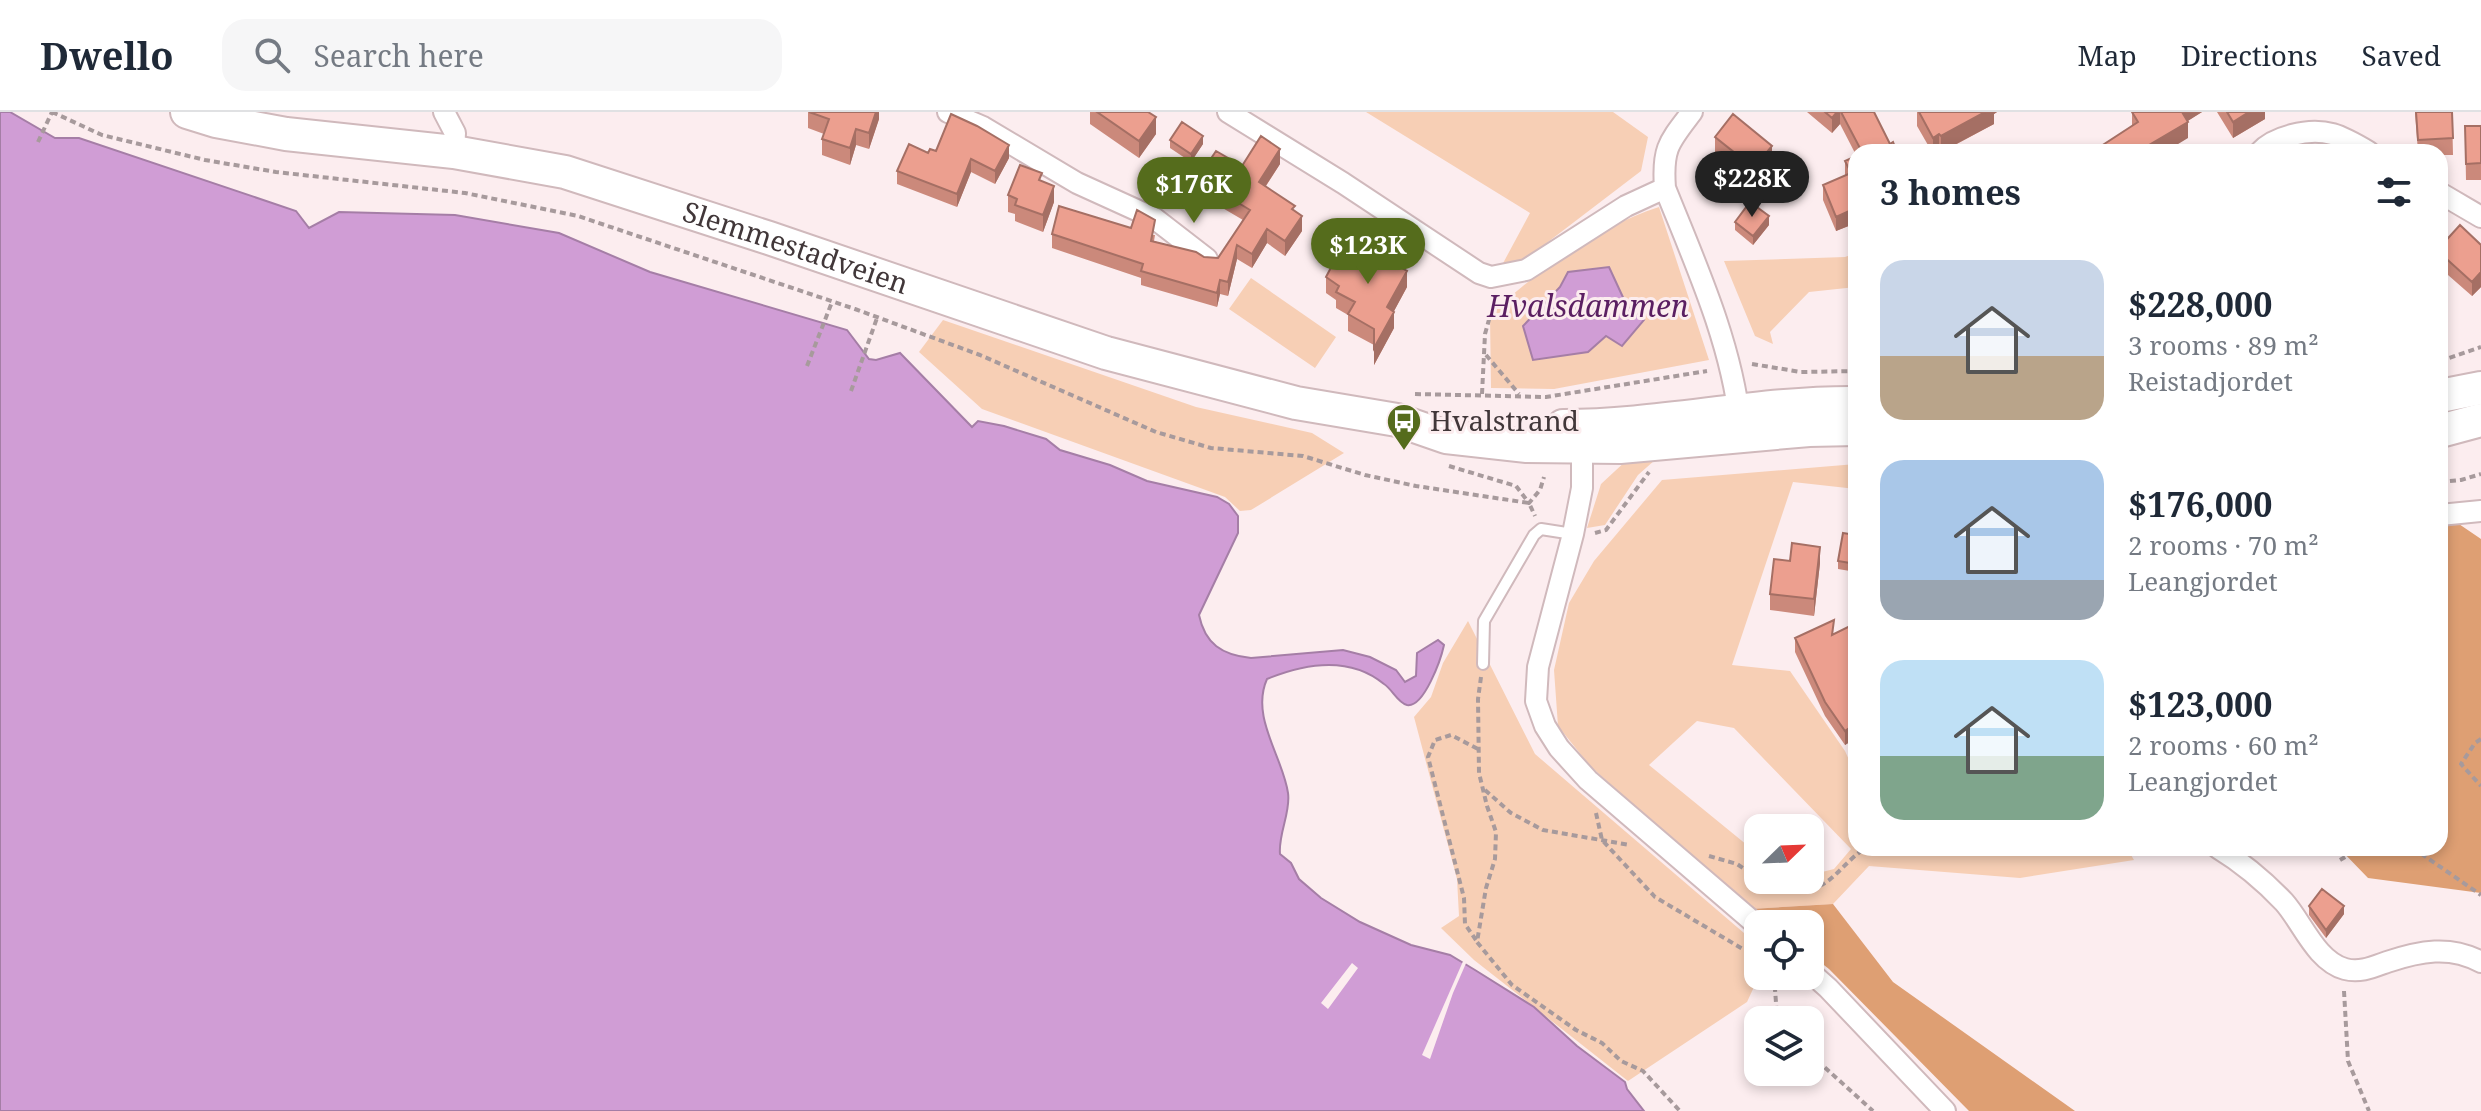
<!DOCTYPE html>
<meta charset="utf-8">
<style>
body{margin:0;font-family:"Noto Serif",serif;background:#f6f6f7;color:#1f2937;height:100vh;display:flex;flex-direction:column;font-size:30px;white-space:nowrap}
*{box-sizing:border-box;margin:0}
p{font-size:26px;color:#747a83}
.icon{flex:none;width:44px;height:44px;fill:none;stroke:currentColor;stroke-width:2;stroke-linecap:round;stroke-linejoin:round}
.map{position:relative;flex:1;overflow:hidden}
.drawer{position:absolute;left:1848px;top:32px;width:600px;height:712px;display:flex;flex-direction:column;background:#fff;border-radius:24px;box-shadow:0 4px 12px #0003}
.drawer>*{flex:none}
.needle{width:52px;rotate:67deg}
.buttons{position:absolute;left:1744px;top:702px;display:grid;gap:16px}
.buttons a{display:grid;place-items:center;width:80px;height:80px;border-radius:16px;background:#fff;box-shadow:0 4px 12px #0003;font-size:40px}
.price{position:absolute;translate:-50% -68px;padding:0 18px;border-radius:28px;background:#556c1c;color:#fff;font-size:26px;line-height:52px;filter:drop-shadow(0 2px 4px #0008)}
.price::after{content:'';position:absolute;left:50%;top:48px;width:24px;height:18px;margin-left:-12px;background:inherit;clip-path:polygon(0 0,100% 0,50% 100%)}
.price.on{background:#222;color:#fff}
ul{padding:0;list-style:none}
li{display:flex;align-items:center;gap:24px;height:200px;padding:0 32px}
li span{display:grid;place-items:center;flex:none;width:224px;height:160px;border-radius:24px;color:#555}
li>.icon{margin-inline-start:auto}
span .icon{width:96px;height:96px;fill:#fffc;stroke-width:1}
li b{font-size:34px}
h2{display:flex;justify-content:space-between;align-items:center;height:96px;padding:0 32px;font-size:34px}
header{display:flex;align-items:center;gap:48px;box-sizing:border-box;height:112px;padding:0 40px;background:#fff;border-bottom:2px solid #e0e1e3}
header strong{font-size:38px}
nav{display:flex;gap:44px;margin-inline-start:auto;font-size:28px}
.search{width:560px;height:72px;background:#f6f6f7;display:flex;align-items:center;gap:20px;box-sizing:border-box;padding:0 28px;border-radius:24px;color:#747a83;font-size:30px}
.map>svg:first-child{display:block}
.green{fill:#f7cfb5;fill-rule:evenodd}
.forest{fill:#de9f73}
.water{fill:#d09dd5;stroke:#a57ea6;stroke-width:2}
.pier{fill:#fcedef}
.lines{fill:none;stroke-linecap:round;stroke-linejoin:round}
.service-casing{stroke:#d0b9bc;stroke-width:14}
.minor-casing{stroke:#d0b9bc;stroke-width:24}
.primary-casing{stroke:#d0b9bc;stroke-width:36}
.path{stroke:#a79a9c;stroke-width:4;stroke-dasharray:6 4;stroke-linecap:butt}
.service{stroke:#fff;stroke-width:10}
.minor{stroke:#fff;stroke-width:20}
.primary{stroke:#fff;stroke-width:32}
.wall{fill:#cb897b}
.shaded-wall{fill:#a56f64}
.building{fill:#ec9f8f;stroke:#a56f64;stroke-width:2}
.labels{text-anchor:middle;stroke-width:6;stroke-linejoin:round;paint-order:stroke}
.street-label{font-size:28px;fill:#413739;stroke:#fcedef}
.poi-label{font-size:28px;fill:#413739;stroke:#fcedef;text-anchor:start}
.water-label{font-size:30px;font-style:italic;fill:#5b1f62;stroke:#fcedef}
</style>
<header>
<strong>Dwello</strong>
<div class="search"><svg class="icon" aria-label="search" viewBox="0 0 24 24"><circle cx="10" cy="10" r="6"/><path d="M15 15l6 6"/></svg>Search here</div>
<nav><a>Map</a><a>Directions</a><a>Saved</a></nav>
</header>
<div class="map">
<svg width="2481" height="999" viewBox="0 0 2481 999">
<rect width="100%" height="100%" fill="#fcedef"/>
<path class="green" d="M1366,0H1613L1648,25L1641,59L1527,146L1501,155L1530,101Z
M1659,95L1709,248L1554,277L1491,276L1490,203C1537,159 1597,115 1659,95Z
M1856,141V175L1809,180L1770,220L1773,232L1755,224L1724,149L1845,145Z
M1251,166L1336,225L1315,256L1229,197Z
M943,208L1196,295L1312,321L1344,341L1251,398L1240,399L1225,385L982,297L919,240Z
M1628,347L1655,348L1638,363L1605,413L1587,416L1601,372Z
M1856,352V377L1793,370L1732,553L1790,559L1845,639L1856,663V736H2127L2134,748L2020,766L1869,754L1833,792L1751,797L1590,654L1558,614L1554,558L1569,491L1594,449L1662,368ZM1697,609L1734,616L1851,737L1834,757L1810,763V768H1758V742L1649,653Z
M1468,509L1535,642L1758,833L1759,864L1747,890L1628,969L1474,848L1441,816L1459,804L1457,767L1414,605L1431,585L1443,551Z"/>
<path class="forest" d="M2456,410L2481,427V781L2368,766L2339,736H2440V414Z
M1833,792L1893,870L2075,999H1969L1829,857L1810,842V812H1771L1751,797Z"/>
<path class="water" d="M0,0H10L55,26H79L296,99L309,116L339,100L455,103L559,121L650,160L847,218L869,247L876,248L900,241L972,315L978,309L1004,314L1046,327L1060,338L1110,353L1147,369L1217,385L1229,392L1238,404V421L1199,503C1205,532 1222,543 1251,546L1343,538L1370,545L1396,558L1405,570L1416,564L1417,541L1438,528L1444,533C1441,547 1424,596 1407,593C1398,591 1392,577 1384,572C1350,544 1306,551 1267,567C1250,605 1283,645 1288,681C1291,700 1278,722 1280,742L1291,751L1299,767L1321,786L1360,810L1411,833L1450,843L1475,858L1534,895L1577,934L1625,970L1627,977L1644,999H0Z
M1609,155L1627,194L1644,208L1622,234L1606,224L1588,240L1533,248L1523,214L1560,175L1568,160Z"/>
<path class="pier" d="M1464,847L1467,849L1453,881L1430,947L1422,943Z
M1352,851L1358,856L1328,897L1321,891Z"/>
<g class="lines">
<g class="service-casing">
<path id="service" d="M1483,552L1484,509L1534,423L1541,417L1573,422"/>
</g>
<g class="minor-casing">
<path id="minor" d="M444,0L455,21L454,40
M948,0L983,15L1077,71L1154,106L1207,147
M1228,0L1343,71L1479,161L1491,165L1526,158L1626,94L1665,76
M1692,0C1669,30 1662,36 1665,76C1695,151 1731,229 1740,311
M2260,40C2269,30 2280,26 2292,23C2325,14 2342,24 2369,40
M2440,81L2481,105
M1582,326V376L1573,422L1538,555L1536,589L1545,614L1559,636L1588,668L1758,814
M2440,403L2481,399
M2218,736C2241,750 2265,770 2284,790C2302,810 2316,849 2345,857C2360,861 2373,855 2387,850C2420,839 2450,833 2481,850
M1810,860L1828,876L1945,999"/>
</g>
<g class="primary-casing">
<g id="primary">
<path id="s1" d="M187,0L216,9L286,22L454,40L565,60L769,126L1106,241L1296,291L1397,308L1446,325L1527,334L1620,335L1809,318L1856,317"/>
<path d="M2440,284L2481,276"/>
<path d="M1563,314C1661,314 1758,290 1856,291"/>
<path d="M2440,319L2481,308"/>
</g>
</g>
<path class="path" d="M52,0L102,23L205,48L276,60L465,81L578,104L855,197L980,243L1156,320L1211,336L1303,344L1365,363L1416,374L1529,391L1535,404
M38,30L52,0
M1486,243L1519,282
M2440,249L2481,235
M1752,252L1801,260L1856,259
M807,254L832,190
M851,279L877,206
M1415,282L1546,285L1707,259
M1482,282L1485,222L1495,186
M1449,354L1516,374L1529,391L1540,378L1544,365
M2440,370L2461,368L2481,362
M1595,421L1606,418L1649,360
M1481,565L1478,587L1479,661L1487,694L1496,720L1495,747L1486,776L1477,830L1512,873L1576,918L1602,931L1621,949L1643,959L1680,999
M2481,627L2475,631L2461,652L2481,674
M1485,678L1511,701L1543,718L1630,733
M1596,701L1602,728L1655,785L1758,846
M1923,736L2003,740L2031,736
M2413,736L2481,783
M1709,744L1737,752L1758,766
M2340,748L2360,736
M1762,768C1770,773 1776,774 1786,776C1828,785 1834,758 1865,736
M1476,828L1465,812L1464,786L1428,645L1435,628L1451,623L1478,637
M1774,864L1777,904L1781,908
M2344,879L2348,949L2369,999
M1810,942L1873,999"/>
<use href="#service" class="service"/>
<use href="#minor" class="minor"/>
<use href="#primary" class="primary"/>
</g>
<path class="wall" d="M808,0H879V7L869,37L856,33L850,53L822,43V27L824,22L808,16Z
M1090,0H1148L1156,22L1139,46L1090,12Z
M1807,0H1874L1890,32L1897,40H1856V43L1840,12L1832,21Z
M1917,0H1997L1994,2V12L1942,40L1939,38L1936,40H1932L1917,14Z
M2132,0H2202L2187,9L2188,26L2132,14Z
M2217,0H2265V7L2233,26Z
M2415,0H2452L2453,43H2440V40H2418Z
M2465,14H2481V68H2466Z
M1715,25L1772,50L1754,73L1715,41Z
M1170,28L1203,32L1191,50L1170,36Z
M936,39L1009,46L995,72L971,60L957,95L897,72V59L928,41Z
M1856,44V111L1836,119L1823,88V73L1845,64V49Z
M1280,52L1266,74L1295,99L1302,119L1285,144L1267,131L1252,156L1237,147L1228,184L1220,182L1217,195L1141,173V166L1052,136V122L1155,123L1154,129L1204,145L1218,146L1243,108L1209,88V84L1200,78V63L1242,54Z
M1042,69L1054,90L1043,120L1015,109V102L1008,100V83Z
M1735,110L1769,113L1753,133L1735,118Z
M2481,133V175L2472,184L2440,156V135Z
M1344,150L1407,175L1394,199V216L1374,253V233L1348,219V203L1336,196V188L1326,181V165Z
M1856,423V460L1838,457V449Z
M1820,451L1814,504L1770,498V482Z
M1856,511V626L1845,633L1825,604L1795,540V526L1834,522Z
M2309,794L2344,802L2326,826L2309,803Z"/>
<path class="shaded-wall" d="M876,0H879V7L869,37V21Z
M1837,0H1840V12L1832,21V6Z
M1985,0H1997L1994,2V12L1941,40V24Z
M2180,0H2202L2180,14Z
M2249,0H2265V7L2233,26V10Z
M1156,5V22L1139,46V29Z
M2188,10V26L2165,40H2137Z
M856,17V33L850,53V36Z
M1939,22V38L1933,40V26Z
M1203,24V32L1191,50V42Z
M1009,33V46L995,72V59Z
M1772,34V50L1754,73V56Z
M1280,37V52L1259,84V70Z
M971,47V60L957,95V82Z
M1054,74V90L1043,120V103Z
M1856,96V111L1836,119V105Z
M1302,104V119L1285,144V129Z
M1769,104V113L1753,133V124Z
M1267,117V131L1252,156V142Z
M1237,133V147L1228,184V170Z
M1407,159V175L1387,212V195Z
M2481,160V175L2472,184V170Z
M1220,168V182L1217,195V181Z
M1394,200V216L1374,253V236Z
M1820,435V451L1814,504V487Z
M1856,611V626L1845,633V619Z
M2344,794V802L2326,826V818Z"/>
<path class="building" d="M809,0H876L869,21L856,17L850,36L822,27L829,7Z
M1097,0H1148L1156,5L1139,29Z
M1825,0H1837L1832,6Z
M1841,0H1874L1890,32L1893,30L1897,40H1862Z
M1919,0H1985L1941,24L1939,22L1933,26Z
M2132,0H2182L2188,10L2137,40H2092L2138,10Z
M2227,0H2249L2233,10Z
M2416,0H2452L2453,26L2418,28Z
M951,2L977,14L1009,33L995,59L971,47L957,82L897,59L909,32L928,41L930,37L936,39Z
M1733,2L1772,34L1754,56L1715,25Z
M1182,10L1203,24L1191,42L1170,28Z
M2465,14H2481V51L2466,52Z
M1261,24L1280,37L1259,70L1295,94L1292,97L1302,104L1285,129L1267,117L1252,142L1237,133L1228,170L1220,168L1217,181L1141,159L1143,152L1052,122L1059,94L1131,116L1137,98L1155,108L1151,129L1196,140L1204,145L1218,146L1250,98L1209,73L1211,70L1200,63L1216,39L1242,54Z
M1856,44V96L1836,105L1823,73L1851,61L1845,49Z
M1020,53L1042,61L1039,68L1054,74L1043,103L1015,93L1017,87L1008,83Z
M1750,90L1769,104L1753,124L1735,110Z
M2460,113L2481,133V160L2472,170L2440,141V135Z
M1355,130L1407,159L1387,195L1394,200L1374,236V217L1348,202L1355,190L1336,180L1339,174L1326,165L1336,146L1344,150Z
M1843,421L1856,423V452L1838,449Z
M1792,431L1820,435L1814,487L1770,482L1774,447L1790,449Z
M1834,508L1832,523L1856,511V611L1845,619L1825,590L1795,526Z
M2322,777L2344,794L2326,818L2309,794Z"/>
<defs>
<g id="bus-pin" transform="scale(1.8)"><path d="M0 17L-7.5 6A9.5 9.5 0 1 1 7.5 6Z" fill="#556c1c" stroke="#fcedef"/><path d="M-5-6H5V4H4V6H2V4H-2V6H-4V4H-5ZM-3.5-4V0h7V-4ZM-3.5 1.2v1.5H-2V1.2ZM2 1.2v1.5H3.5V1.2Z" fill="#fff"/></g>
</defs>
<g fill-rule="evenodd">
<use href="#bus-pin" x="1404" y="309"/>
</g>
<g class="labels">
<g class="street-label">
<text dy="10" stroke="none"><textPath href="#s1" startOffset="626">Slemmestadveien</textPath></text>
</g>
<g class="poi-label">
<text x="1430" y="319">Hvalstrand</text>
</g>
<g class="water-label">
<text x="1588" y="205">Hvalsdammen</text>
</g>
</g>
</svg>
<div class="buttons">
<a><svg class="needle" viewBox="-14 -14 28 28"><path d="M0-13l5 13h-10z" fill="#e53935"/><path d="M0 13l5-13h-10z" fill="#747a83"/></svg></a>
<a><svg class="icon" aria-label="locate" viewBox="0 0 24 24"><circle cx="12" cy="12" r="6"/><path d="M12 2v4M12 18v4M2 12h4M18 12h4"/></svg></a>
<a><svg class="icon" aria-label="layers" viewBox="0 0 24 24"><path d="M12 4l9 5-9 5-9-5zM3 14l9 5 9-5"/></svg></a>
</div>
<b class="price on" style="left:1752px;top:107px">$228K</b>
<b class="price" style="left:1194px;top:113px">$176K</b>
<b class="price" style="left:1368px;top:174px">$123K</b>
<section class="drawer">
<h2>3 homes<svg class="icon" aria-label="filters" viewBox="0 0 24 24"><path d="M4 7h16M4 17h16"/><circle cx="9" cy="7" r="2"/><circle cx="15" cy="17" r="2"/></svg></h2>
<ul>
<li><span style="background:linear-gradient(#c9d6e8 60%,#b9a48a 0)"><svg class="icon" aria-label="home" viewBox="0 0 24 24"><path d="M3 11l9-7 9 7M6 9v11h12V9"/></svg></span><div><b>$228,000</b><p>3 rooms · 89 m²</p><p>Reistadjordet</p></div></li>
<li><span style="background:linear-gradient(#a9c7e8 75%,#9aa5b1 0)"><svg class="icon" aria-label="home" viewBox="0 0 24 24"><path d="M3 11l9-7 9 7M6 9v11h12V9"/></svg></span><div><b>$176,000</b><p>2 rooms · 70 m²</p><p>Leangjordet</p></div></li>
<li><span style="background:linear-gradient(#bfe0f5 60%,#7fa58c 0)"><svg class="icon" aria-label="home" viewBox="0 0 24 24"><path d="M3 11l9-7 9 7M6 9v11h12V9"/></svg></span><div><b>$123,000</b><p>2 rooms · 60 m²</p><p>Leangjordet</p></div></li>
</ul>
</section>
</div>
